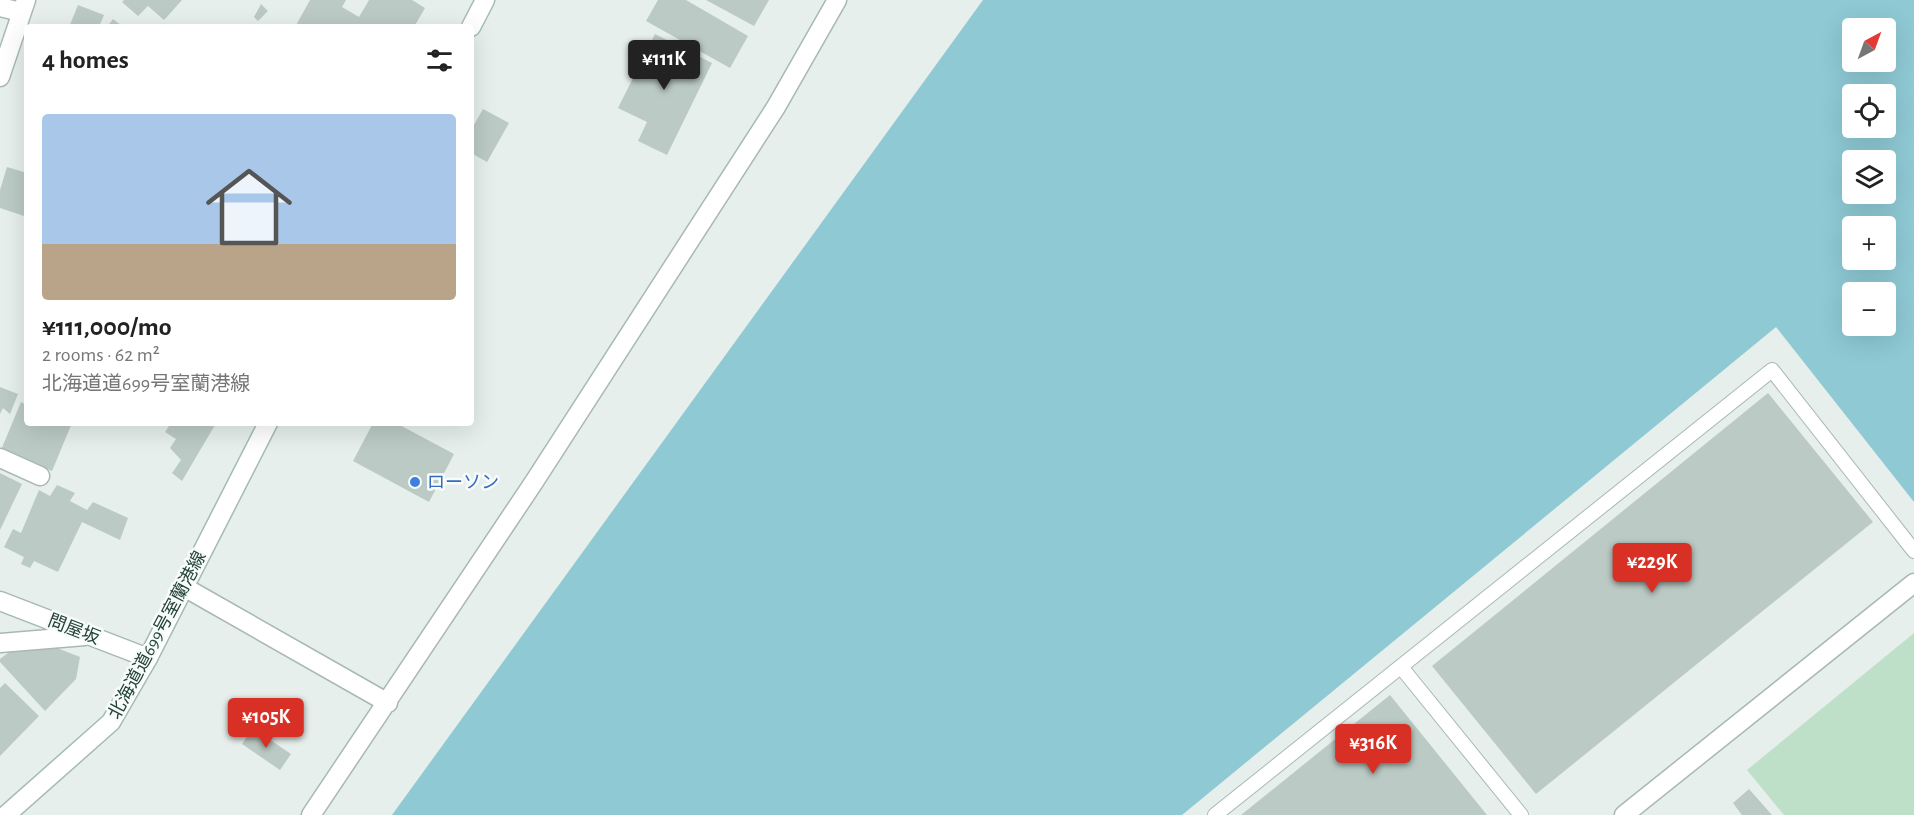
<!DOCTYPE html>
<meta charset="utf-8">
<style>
body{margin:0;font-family:"Alegreya Sans","Noto Sans JP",sans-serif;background:#f6f6f6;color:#222;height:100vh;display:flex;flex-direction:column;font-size:22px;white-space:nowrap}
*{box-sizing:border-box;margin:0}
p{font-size:20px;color:#767676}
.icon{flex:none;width:33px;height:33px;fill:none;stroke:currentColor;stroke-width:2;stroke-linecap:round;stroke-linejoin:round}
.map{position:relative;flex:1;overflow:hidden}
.details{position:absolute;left:24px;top:24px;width:450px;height:402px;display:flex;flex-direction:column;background:#fff;border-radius:6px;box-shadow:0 6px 24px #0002}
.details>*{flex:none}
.needle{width:39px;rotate:41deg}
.buttons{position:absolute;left:1842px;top:18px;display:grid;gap:12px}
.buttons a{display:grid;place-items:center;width:54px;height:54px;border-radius:6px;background:#fff;box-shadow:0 6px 24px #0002;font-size:30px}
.price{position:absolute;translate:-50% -51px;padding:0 14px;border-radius:6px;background:#d93025;color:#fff;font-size:20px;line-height:39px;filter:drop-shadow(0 2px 3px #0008)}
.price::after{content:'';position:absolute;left:50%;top:36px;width:18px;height:14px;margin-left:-9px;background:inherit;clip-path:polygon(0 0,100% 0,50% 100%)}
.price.selected{background:#222;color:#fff}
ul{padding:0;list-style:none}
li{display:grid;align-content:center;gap:12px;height:318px;padding:0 18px}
li span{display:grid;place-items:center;height:186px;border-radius:6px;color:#555}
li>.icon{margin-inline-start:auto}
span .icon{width:108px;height:108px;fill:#fffc;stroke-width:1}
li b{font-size:26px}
h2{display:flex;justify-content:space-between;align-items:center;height:72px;padding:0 18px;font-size:26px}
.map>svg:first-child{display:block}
.green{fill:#bfe0c8}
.water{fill:#8ec9d4;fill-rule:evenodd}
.building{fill:#bbcac4}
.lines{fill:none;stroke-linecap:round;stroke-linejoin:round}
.service-casing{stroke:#a8b8b2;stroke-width:16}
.minor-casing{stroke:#a8b8b2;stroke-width:21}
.tertiary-casing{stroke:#a8b8b2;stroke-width:21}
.secondary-casing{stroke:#a4bbb3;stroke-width:21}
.service{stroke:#fff;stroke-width:14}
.minor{stroke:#fff;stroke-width:18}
.tertiary{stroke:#fff;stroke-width:18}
.secondary{stroke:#fff;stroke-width:18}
.shop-dot{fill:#3f7fe0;stroke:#f7fbf9;stroke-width:2}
.labels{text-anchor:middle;stroke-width:5;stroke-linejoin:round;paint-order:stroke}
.shop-label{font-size:18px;fill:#366cbe;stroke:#f7fbf9;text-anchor:start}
.street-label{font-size:18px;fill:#24423a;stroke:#f7fbf9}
</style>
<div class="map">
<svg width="1914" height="815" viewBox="0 0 1914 815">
<rect width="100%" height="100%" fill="#e6efeb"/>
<path class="green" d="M1914,633V815H1784L1747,770Z"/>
<path class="water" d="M983,0H1914V502L1776,327L1182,815H392ZM1852,28H1886V62H1852ZM1852,94H1886V128H1852ZM1852,160H1886V194H1852ZM1852,226H1886V260H1852ZM1852,292H1886V326H1852Z"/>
<path class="building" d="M124,0H182L164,20L148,6L138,16L122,2Z
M310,0H346L342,7L359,17L369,0H412L425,8L414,27H295Z
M658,0H686L748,36L730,68L646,21Z
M706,0H769L754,26Z
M261,4L268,11L258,21L254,17Z
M78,5L104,15L99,27H69Z
M113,19L122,26L121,27H107Z
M655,34L712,63L667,155L638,141L647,122L618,108Z
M483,109L509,123L487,162L471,153V130Z
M7,167L27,173V217L0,208V190Z
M0,387L18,394L10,414L3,408L0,414Z
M1768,393L1873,522L1536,794L1432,666Z
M21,402L27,405V423H72L52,471L1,450Z
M171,423H211L215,425L182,481L172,473L181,460L170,448L176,439L165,432Z
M373,423H396L454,454L429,502L353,461Z
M0,473L22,484L0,530Z
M57,485L75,493L70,501L87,510L93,502L128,518L120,540L82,522L58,572L34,561L30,568L21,564L24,557L4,547L13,529L21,533L39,490L50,496Z
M57,648L80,657L76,679L45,711L0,662V659L12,650Z
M5,683L39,716L0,756V688Z
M1390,695L1487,815H1241Z
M253,728L291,754L280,770L242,744Z
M1749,789L1772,815H1742L1733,803Z"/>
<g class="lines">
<g class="service-casing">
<path id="service" d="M1401,667L1521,815
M1215,815L1772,370L1914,551"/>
</g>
<g class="minor-casing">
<path id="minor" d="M0,7L21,12
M0,458L40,476
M184,587L388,703
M0,601L148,658
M0,643L85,636
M311,815L534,482L776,107L837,0"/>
</g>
<g class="tertiary-casing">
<path id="tertiary" d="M0,77L26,0
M1624,815L1914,583"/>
</g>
<g class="secondary-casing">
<path id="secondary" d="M471,27L485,0
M6,815L111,722L148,658L268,423"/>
</g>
<use href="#service" class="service"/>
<use href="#minor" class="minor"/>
<use href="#tertiary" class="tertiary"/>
<use href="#secondary" class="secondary"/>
</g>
<circle class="shop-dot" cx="415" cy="482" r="6"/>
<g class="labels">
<g class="shop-label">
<text x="427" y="488">ローソン</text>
</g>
<g class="street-label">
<text transform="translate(74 629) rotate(21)" y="6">問屋坂</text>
<text transform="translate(157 635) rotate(-62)" y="6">北海道道699号室蘭港線</text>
</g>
</g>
</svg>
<div class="buttons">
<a><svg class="needle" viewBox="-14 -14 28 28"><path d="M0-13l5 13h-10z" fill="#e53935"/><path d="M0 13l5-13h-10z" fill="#767676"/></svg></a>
<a><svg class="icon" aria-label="locate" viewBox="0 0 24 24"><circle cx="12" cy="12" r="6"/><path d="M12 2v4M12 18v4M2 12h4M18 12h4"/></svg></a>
<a><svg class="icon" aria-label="layers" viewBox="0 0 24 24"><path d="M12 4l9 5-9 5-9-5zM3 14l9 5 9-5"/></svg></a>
<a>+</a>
<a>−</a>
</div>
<b class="price selected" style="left:664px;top:91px">¥111K</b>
<b class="price" style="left:1652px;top:594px">¥229K</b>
<b class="price" style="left:266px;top:749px">¥105K</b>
<b class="price" style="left:1373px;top:775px">¥316K</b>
<section class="details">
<h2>4 homes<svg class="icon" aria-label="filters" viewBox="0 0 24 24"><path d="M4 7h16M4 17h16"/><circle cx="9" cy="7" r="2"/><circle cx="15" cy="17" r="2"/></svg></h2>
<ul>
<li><span style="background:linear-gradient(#a9c7e8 70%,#b9a48a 0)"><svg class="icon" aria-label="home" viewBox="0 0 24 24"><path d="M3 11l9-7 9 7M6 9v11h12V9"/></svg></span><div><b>¥111,000/mo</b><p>2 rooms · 62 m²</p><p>北海道道699号室蘭港線</p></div></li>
</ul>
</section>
</div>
